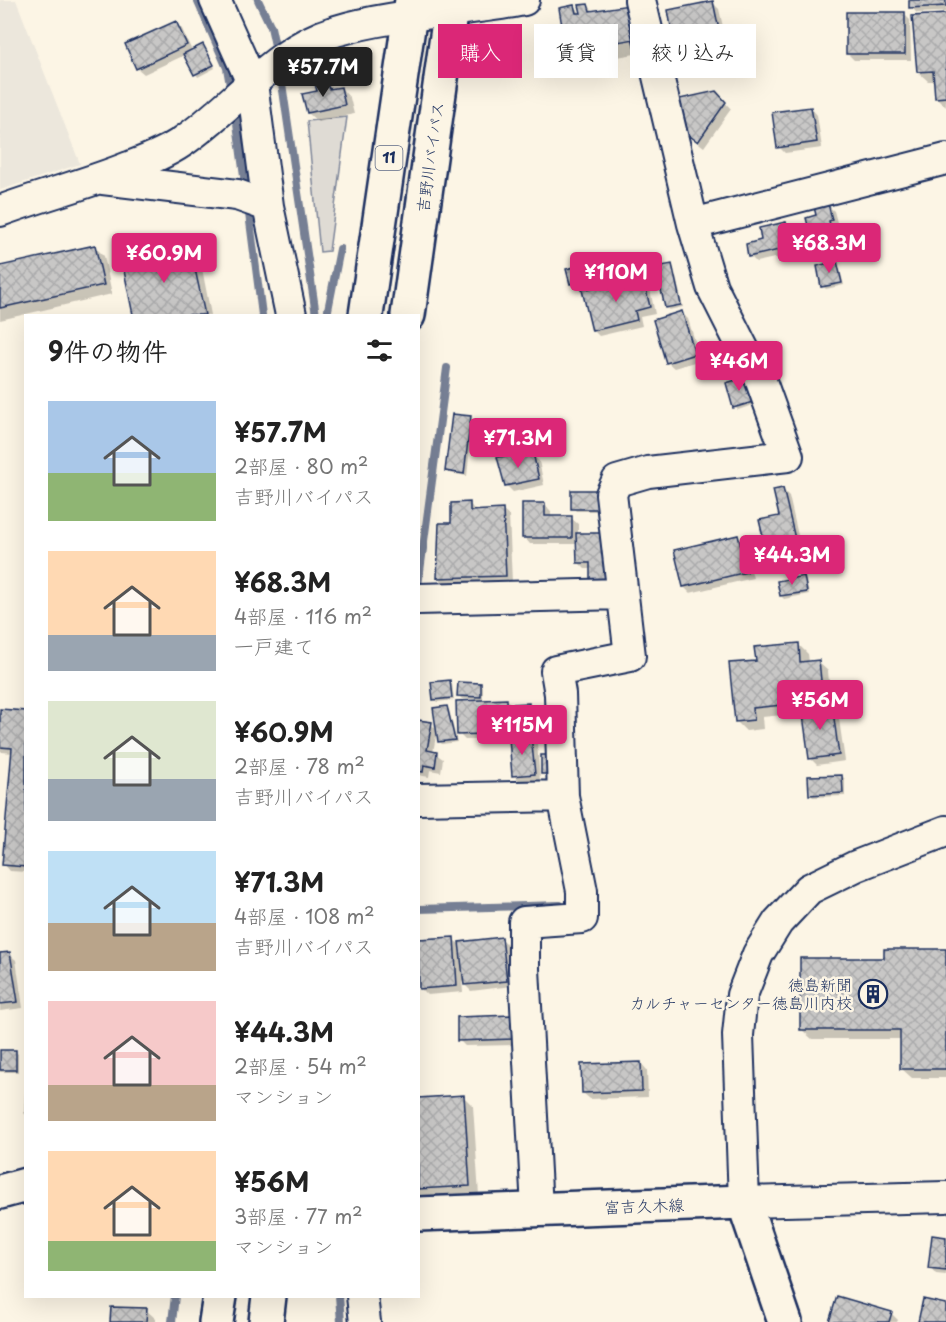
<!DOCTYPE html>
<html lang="ja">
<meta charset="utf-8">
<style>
body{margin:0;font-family:"Playpen Sans","Klee One",sans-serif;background:#f2f2f2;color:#222;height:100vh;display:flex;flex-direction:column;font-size:22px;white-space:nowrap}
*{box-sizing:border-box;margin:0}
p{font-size:20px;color:#767676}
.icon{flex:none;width:33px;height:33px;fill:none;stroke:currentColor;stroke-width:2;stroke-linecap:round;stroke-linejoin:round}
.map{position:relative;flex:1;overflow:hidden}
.side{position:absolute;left:24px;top:314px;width:396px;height:984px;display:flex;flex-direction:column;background:#fff;border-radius:0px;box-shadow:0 6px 24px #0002}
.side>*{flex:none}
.hud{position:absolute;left:438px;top:24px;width:417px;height:54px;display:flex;gap:12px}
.price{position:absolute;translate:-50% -51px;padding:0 14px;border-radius:6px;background:#db2777;color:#fff;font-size:20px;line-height:39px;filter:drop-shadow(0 2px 3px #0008)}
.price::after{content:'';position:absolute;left:50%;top:36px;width:18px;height:14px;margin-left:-9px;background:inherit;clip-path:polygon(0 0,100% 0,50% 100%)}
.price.selected{background:#222;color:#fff}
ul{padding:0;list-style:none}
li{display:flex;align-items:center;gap:18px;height:150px;padding:0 24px}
li span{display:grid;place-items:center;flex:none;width:168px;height:120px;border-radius:0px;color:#555}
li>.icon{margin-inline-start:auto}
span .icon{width:72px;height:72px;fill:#fffc;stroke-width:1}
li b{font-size:26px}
h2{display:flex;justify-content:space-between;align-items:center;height:72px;padding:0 24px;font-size:26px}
.pill{padding:0 21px;border-radius:0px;background:#fff;box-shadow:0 6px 24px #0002;font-size:21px;line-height:54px}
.pill.selected{background:#db2777;color:#fff}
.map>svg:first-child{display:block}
.built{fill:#ece7dc}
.green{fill:#dfdbd4;stroke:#7d8599;stroke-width:1.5}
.shadow{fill:#0003}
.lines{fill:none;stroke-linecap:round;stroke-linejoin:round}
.stream{stroke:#767f94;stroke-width:8}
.building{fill:url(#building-cross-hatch);stroke:#1b2f5e;stroke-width:1.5}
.minor-casing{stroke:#1b2f5e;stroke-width:34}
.major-casing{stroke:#1b2f5e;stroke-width:38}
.highway-casing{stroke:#1b2f5e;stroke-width:38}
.minor{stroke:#fcf5e5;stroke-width:30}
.major{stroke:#fcf5e5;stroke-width:33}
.highway{stroke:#fcf5e5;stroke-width:33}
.labels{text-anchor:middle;stroke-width:5;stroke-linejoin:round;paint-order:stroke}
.shield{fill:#fcf5e5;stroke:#5e6a86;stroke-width:1.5}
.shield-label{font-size:15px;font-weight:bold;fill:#1b2f5e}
.street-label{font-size:16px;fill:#1b2f5e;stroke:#fcf5e5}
.poi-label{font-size:16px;fill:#1b2f5e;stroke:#fcf5e5;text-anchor:end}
</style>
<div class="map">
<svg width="946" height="1322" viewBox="0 0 946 1322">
<defs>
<pattern id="building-cross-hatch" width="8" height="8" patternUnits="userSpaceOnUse" patternTransform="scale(1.5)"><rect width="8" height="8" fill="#c8c7c6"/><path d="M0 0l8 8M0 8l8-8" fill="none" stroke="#ababac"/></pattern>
</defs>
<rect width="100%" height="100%" fill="#fcf5e5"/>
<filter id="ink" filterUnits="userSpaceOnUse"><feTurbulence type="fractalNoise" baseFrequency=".0167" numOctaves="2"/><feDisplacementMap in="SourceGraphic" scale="12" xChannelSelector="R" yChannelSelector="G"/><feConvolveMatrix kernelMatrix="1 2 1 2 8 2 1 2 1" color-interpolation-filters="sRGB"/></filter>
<g filter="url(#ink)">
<path class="built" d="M0,0H16L80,164L0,190Z"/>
<path class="green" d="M347,117L329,251L320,252L307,121Z"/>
<path class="shadow" d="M911,0H946V12L917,13L911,7Z
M713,3L719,9L725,36L681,44L674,38Z
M588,5L594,12L628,6L647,52L581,63L568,50L574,6L582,15Z
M904,14L910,20L911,60H854L848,54Z
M946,15V107L936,97L935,81H928L918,72Z
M176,23L182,29L192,51L205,49L215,68L198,77L185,55L144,74L137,68Z
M326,83L333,90L341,88L350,98L354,114L318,122L308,113Z
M722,99L731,109L704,147L687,134Z
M811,108L817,115L822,148L785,153L779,147Z
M827,205L834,211L838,226L834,227L841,253L823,258L816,251L818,216Z
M786,223L792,230L798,253L756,262L750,256Z
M94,246L104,256L112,294L0,320V267Z
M190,248L200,258L211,315H135Z
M615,259L621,265L625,278L577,289L571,283Z
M836,263L839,266L844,285L826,289L823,286Z
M672,266L674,268L683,307L669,310L666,308Z
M642,278L649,284L655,314L640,317L642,326L599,336L593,330Z
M682,313L688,319L701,360L674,368L667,362Z
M748,381L755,404L738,410L735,407Z
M470,418L473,420L467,476L449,473L447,471Z
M532,455L539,461L544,485L513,492L506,485Z
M783,490L789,496L805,566L778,572L771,565L781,517Z
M572,491L603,511H576L573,508Z
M470,504L476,512L502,510L509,516L512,582L445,584L438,577L453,525Z
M545,505L551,511V518H571L578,524V535L610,534L591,569H585L579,563L578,544H530L524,537Z
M738,537L744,543L753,578L690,593L684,587Z
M804,578L806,581L809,594L784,599L781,596Z
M798,644L808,654L809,662H818L828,671L831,705L838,712L845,761L817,765L810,758L805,713L762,717L763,729L746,731L736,721L757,662Z
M449,681L452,684L454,700L437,702L434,699Z
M480,685L483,687V701L507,700L512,705H528L531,708V730H525L522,727V720H517L513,717L514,738L530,737L537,743L540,780L520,782L514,775L510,739L465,740L459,734L475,702V699H462L459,696Z
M447,707L449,710L457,742L442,744L439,741L437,731L433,752L443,759L441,772L430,770L429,777L418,775V721L431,724L438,731Z
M0,710L26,712V872L10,871L4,864L13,753L2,752L0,750Z
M842,776L845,779V796L813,797L810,794Z
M453,939L461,946L502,939L508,945L512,986L471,991L462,982L463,992L427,995L421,989L418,979V941Z
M946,951V1078H912L902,1069V1039H812L802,1030L885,959Z
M9,954L16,960L23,1008L0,1011V955Z
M512,1016L519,1045L465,1046L459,1040Z
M0,1051H15L18,1054V1072H0Z
M641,1063L647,1070L648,1097L590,1099L583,1093Z
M25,1092H26V1115L24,1113Z
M463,1096L473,1106L479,1195L419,1199L418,1099Z
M946,1238V1275L936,1274L930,1267Z
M146,1310L156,1319V1322H112Z
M891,1313L898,1320L897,1322H831Z"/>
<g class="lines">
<path class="stream" d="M197,0L227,68L231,91
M258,0L271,27L277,55
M280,70L316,315
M235,108L246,192
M248,206L262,315
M327,315L340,249
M418,586L447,368
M418,909L560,905
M339,1296L341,1322
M172,1322L175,1296"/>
</g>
<path class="building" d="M909,0H946V6L909,8Z
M713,1L719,30L673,38L668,10Z
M588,4L590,11L629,5L635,39L566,51L559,8L574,5L576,13H581L579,5Z
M846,12H905V54H846Z
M946,14V97L935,98L933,71L917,72L912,16Z
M176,21L187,45L136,69L125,44Z
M203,44L214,65L194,75L183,54Z
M326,81L329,89L341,87L345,105L307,113L302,94L317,91L315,84Z
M716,91L726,102L698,142L679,128L675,100Z
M811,107L817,142L777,148L772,112Z
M828,203L832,220L829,221L836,246L815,252L806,218L816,215L814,207Z
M786,222L792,247L748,257L746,244L761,240L759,228Z
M95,245L104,285L0,308V266Z
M190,246L205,315H133L122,261Z
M615,257L619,272L570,284L566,269Z
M837,261L842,283L821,287L817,266Z
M672,264L681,305L665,308L656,267Z
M643,276L650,307L635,311L637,320L592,331L582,290Z
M682,311L695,354L666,363L653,320Z
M746,377L753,402L733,408L726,383Z
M452,414L471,416L464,474L445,471Z
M533,453L539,479L505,486L497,457Z
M783,488L800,560L770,566L759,520L779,516L773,490Z
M571,490H601V509H571Z
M470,502V511L503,509L506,576L437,578L439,523H451V503Z
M522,503H545V516H572V538H522Z
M576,533H610L612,582L590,583V563H577Z
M738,535L747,572L683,587L674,550Z
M804,576L807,592L780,596L777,581Z
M799,643L800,662L819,660L823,701L753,708L754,720L735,722L729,663L756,661L754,647Z
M450,680L452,698L433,700L431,682Z
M458,682L481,683V697L457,696Z
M507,699L508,733L457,735L456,701Z
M529,703V728H521V718H512V704Z
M832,704L839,755L809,759L802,708Z
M447,706L455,740L438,742L433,708Z
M0,709L26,711V867L2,865L12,748L0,747Z
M418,720L432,722L427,750L437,752L435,767L424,765L423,772L418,771Z
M531,735L535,774L512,776L509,738Z
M541,755H554V774H541Z
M842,775L843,793L809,795L808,776Z
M454,937L457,986L419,989L418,939Z
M502,937L507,981L464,985L459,942Z
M884,949H946V1069H900V1030H800V958H884Z
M10,952L18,1002L0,1004V953Z
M512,1015L513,1039L457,1041V1017Z
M0,1050H16V1070H0Z
M641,1062L642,1091L582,1093L581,1064Z
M464,1095L470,1186L418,1189V1098Z
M932,1235L946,1237V1270L928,1268Z
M837,1296L892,1312L889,1322H829Z
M923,1299L946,1304V1322H918Z
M111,1307L147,1308L146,1322H110Z"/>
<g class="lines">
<g class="minor-casing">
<path id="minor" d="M215,0L252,83L268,206L291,315
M640,0L693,224L946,159
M103,179L237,195L268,206
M0,211C43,195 87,184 129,167C147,160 166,153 182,142C235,106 273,50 336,31C396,13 463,12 524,0
M418,599L622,594
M418,799L563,796
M946,831L856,866L809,889L778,922L758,954L742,995L738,1035L744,1202L946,1197
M537,1209L524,969V922L582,918V891L563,796L560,694L556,671L630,656L611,494L617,481L648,472L788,456L758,373L753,368L712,287L693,224
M362,1296L365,1322"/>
</g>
<g class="major-casing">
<path id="major" d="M0,1192L26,1185
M418,1214L744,1202L785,1322"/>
</g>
<g class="highway-casing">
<path id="highway" d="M366,315L412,0
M408,315L452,0
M216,1322L220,1296
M266,1322L269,1296"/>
</g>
<use href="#minor" class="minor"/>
<use href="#major" class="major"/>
<use href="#highway" class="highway"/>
</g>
</g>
<defs>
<g id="building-ring" transform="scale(1.5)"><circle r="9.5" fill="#fcf5e5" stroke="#1b2f5e" stroke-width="1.5"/><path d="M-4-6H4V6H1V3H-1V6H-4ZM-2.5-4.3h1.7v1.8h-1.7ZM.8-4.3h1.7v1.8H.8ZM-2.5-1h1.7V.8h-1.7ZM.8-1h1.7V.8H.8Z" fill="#1b2f5e"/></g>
</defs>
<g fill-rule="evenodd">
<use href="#building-ring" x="873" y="994"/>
</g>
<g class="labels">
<rect class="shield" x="375.5" y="146" width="27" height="24" rx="4.5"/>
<g class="shield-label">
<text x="389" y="163">11</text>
</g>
<g class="street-label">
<text transform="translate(430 157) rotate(-82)" y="6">吉野川バイパス</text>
<text transform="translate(644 1206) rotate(-2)" y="6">富吉久木線</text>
</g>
<g class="poi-label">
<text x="852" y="991">徳島新聞<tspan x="852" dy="18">カルチャーセンター徳島川内校</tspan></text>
</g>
</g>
</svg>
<b class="price selected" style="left:323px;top:98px">¥57.7M</b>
<b class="price" style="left:829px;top:274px">¥68.3M</b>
<b class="price" style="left:164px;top:284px">¥60.9M</b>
<b class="price" style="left:616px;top:303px">¥110M</b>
<b class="price" style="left:739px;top:392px">¥46M</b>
<b class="price" style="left:518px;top:469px">¥71.3M</b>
<b class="price" style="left:792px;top:586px">¥44.3M</b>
<b class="price" style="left:820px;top:731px">¥56M</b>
<b class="price" style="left:522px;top:756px">¥115M</b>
<div class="hud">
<a class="pill selected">購入</a>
<a class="pill">賃貸</a>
<a class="pill">絞り込み</a>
</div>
<section class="side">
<h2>9件の物件<svg class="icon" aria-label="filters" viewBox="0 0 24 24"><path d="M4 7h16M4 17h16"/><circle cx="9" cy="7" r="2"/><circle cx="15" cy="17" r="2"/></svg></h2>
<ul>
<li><span style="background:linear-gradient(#a9c7e8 60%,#8fb573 0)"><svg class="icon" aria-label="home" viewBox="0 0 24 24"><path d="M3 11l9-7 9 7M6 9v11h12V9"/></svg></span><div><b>¥57.7M</b><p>2部屋 · 80 m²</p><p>吉野川バイパス</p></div></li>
<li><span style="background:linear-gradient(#ffd9b3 70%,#9aa5b1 0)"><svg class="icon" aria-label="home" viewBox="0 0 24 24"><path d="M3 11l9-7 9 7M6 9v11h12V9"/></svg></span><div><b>¥68.3M</b><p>4部屋 · 116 m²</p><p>一戸建て</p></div></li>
<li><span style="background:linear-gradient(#dfe7d0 65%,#9aa5b1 0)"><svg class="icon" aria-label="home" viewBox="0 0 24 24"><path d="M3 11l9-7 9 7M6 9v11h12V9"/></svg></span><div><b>¥60.9M</b><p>2部屋 · 78 m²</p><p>吉野川バイパス</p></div></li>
<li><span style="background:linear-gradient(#bfe0f5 60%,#b9a48a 0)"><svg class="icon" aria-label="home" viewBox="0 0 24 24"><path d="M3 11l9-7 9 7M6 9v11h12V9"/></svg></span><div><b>¥71.3M</b><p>4部屋 · 108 m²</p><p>吉野川バイパス</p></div></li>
<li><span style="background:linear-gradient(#f6c9c9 70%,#b9a48a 0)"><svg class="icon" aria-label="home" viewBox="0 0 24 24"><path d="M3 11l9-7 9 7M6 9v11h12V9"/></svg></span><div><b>¥44.3M</b><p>2部屋 · 54 m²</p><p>マンション</p></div></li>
<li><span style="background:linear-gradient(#ffd9b3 75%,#8fb573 0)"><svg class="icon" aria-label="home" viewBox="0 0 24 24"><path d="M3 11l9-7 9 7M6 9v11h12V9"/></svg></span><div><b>¥56M</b><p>3部屋 · 77 m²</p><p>マンション</p></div></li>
</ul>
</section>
</div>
